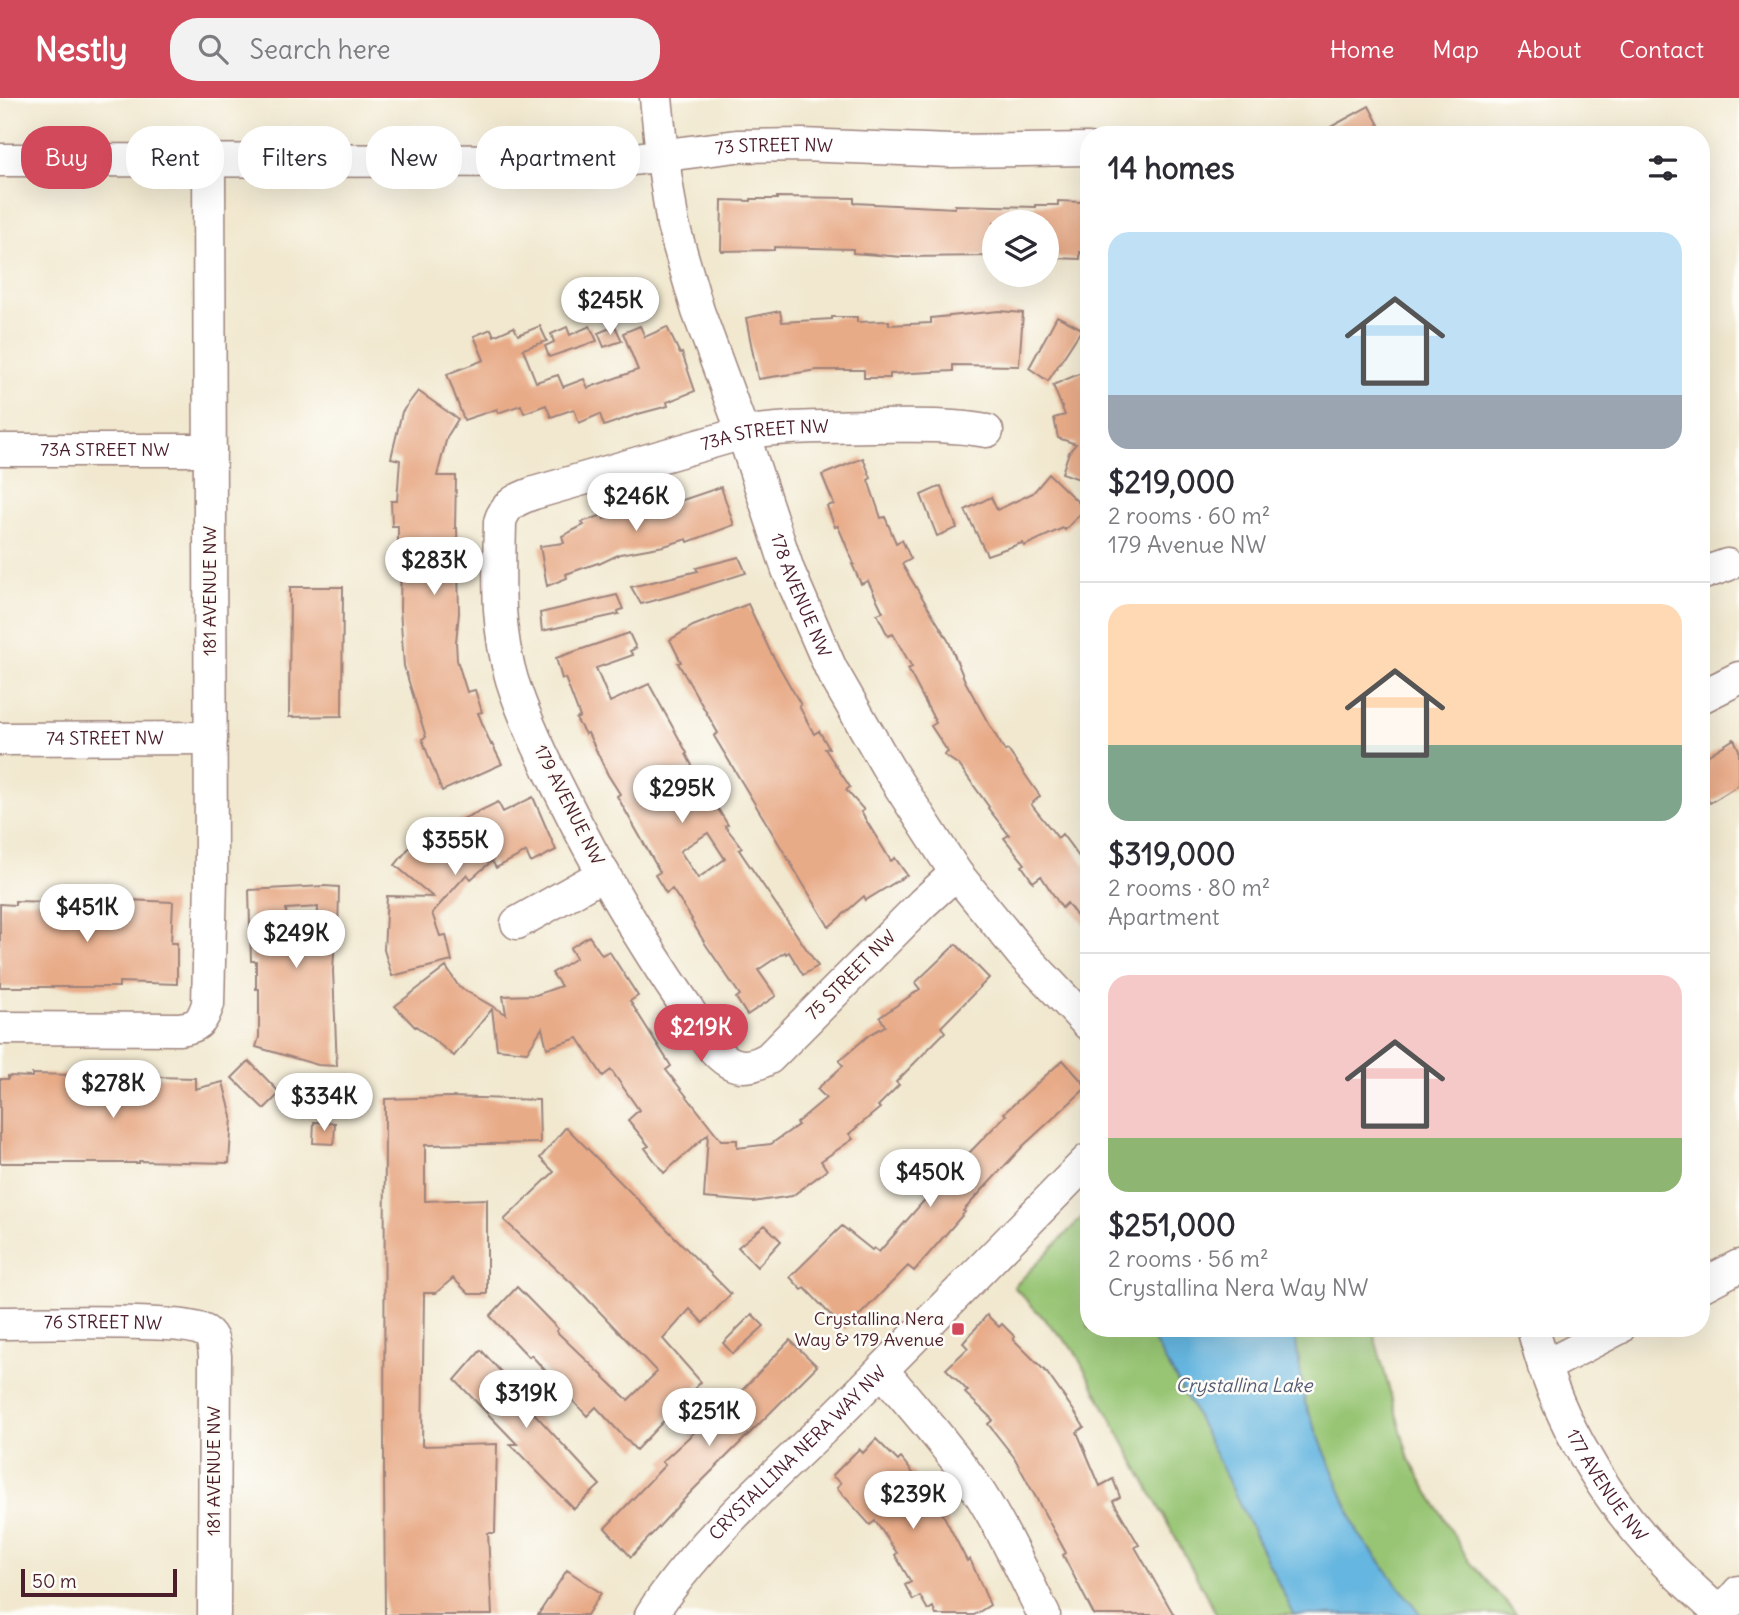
<!DOCTYPE html>
<meta charset="utf-8">
<style>
body{margin:0;font-family:Delius,sans-serif;background:#f2f2f3;color:#2b2b33;height:100vh;display:flex;flex-direction:column;font-size:26px;white-space:nowrap}
*{box-sizing:border-box;margin:0}
p{font-size:23px;color:#7c7c81}
.icon{flex:none;width:38px;height:38px;fill:none;stroke:currentColor;stroke-width:2;stroke-linecap:round;stroke-linejoin:round}
.map{position:relative;flex:1;overflow:hidden}
.details{position:absolute;left:1080px;top:28px;width:630px;height:1211px;display:flex;flex-direction:column;background:#fff;border-radius:28px;box-shadow:0 7px 28px #0002}
.details>*{flex:none}
.guide{position:absolute;left:21px;top:28px;width:665px;height:63px;display:flex;gap:14px}
.fabs{position:absolute;left:982px;top:112px;display:grid;gap:14px}
.fabs a{display:grid;place-items:center;width:77px;height:77px;border-radius:50%;background:#fff;box-shadow:0 7px 28px #0002;font-size:35px}
.scale{position:absolute;left:21px;bottom:18px;width:156px;box-sizing:border-box;padding-left:7px;border:4px solid #4a1f2b;border-top:0;font-size:19px;line-height:24px;white-space:nowrap;color:#4a1f2b;-webkit-text-stroke:5px #fdfcf7;paint-order:stroke}
.price{position:absolute;translate:-50% -60px;padding:0 16px;border-radius:24px;background:#fff;color:#222;font-size:23px;line-height:46px;filter:drop-shadow(0 2px 4px #0008)}
.price::after{content:'';position:absolute;left:50%;top:42px;width:21px;height:16px;margin-left:-10px;background:inherit;clip-path:polygon(0 0,100% 0,50% 100%)}
.price.on{background:#d1495b;color:#fff}
ul{padding:0;list-style:none}
li{display:grid;align-content:center;gap:14px;height:371px;padding:0 28px}
li+li{border-top:2px solid #e1e1e2}
li span{display:grid;place-items:center;height:217px;border-radius:21px;color:#555}
li>.icon{margin-inline-start:auto}
span .icon{width:126px;height:126px;fill:#fffc;stroke-width:1}
li b{font-size:30px}
h2{display:flex;justify-content:space-between;align-items:center;height:84px;padding:0 28px;font-size:30px}
.tag{padding:0 24px;border-radius:28px;background:#fff;box-shadow:0 7px 28px #0002;font-size:24px;line-height:63px}
.tag.on{background:#d1495b;color:#fff}
header{display:flex;align-items:center;gap:42px;box-sizing:border-box;height:98px;padding:0 35px;background:#d1495b;color:#fff}
header strong{font-size:33px}
nav{display:flex;gap:38px;margin-inline-start:auto;font-size:24px}
.search{width:490px;height:63px;background:#f2f2f3;display:flex;align-items:center;gap:18px;box-sizing:border-box;padding:0 24px;border-radius:28px;color:#7c7c81;font-size:26px}
.map>svg:first-child{display:block}
.green{fill:#97c573;stroke:#70724f;stroke-width:2}
.water{fill:#65b6e0;stroke:#586a86;stroke-width:2}
.building{fill:#e8ab88;fill-rule:evenodd}
.lines{fill:none;stroke-linecap:round;stroke-linejoin:round}
.minor-casing{stroke:#9e847d;stroke-width:35}
.minor{stroke:#fff;stroke-width:32}
.poi-dot{fill:#d1495b;stroke:#fdfcf7;stroke-width:2.5}
.labels{text-anchor:middle;stroke-width:5;stroke-linejoin:round;paint-order:stroke}
.street-label{font-size:18px;fill:#4a1f2b;stroke:#fdfcf7}
.poi-label{font-size:18px;fill:#4a1f2b;stroke:#fdfcf7;text-anchor:end}
.water-label{font-size:19px;font-style:italic;fill:#555b73;stroke:#fdfcf7}
</style>
<header>
<strong>Nestly</strong>
<div class="search"><svg class="icon" aria-label="search" viewBox="0 0 24 24"><circle cx="10" cy="10" r="6"/><path d="M15 15l6 6"/></svg>Search here</div>
<nav><a>Home</a><a>Map</a><a>About</a><a>Contact</a></nav>
</header>
<div class="map">
<svg width="1739" height="1517" viewBox="0 0 1739 1517">
<rect width="100%" height="100%" fill="#fdfcf7"/>
<filter id="ink" filterUnits="userSpaceOnUse"><feTurbulence type="fractalNoise" baseFrequency=".0143" numOctaves="2"/><feDisplacementMap in="SourceGraphic" scale="14" xChannelSelector="R" yChannelSelector="G"/><feConvolveMatrix kernelMatrix="1 2 1 2 8 2 1 2 1" color-interpolation-filters="sRGB"/></filter>
<filter id="wash" filterUnits="userSpaceOnUse"><feTurbulence type="fractalNoise" baseFrequency=".00686" numOctaves="4" result="noise"/><feDisplacementMap in="SourceGraphic" scale="28" xChannelSelector="R" yChannelSelector="G"/><feGaussianBlur stdDeviation="1.57" result="paint"/><feColorMatrix in="noise" values="0 0 0 0 0 0 0 0 0 0 0 0 0 0 0 0 0 1.4 0 .05"/><feComposite in="paint" operator="in"/></filter>
<g filter="url(#wash)">
<rect width="100%" height="100%" fill="#f1e8cf"/>
<path class="green" d="M1088,1113V1230H1372L1409,1361L1469,1463L1517,1517H1217L1074,1252L1014,1189Z"/>
<path class="water" d="M1163,1230H1294L1305,1305L1358,1435L1421,1517H1294L1191,1307L1155,1245Z"/>
<g id="blocks">
<path class="building" d="M1369,8L1379,27L1361,37H1316Z
M777,99L854,100V105L955,110V107L1035,109V107H1058V103L1082,104V106H1088V154H1080V161L1056,160L1057,157L1046,156V124H994V158L903,159L853,155V151L774,149V152L721,153L722,102L751,103V101H777Z
M780,213L782,224L832,221V219H857V224L889,223V227L931,225V220L999,213L1023,215L1019,268L953,267V273L890,276V280H864V272H817L758,281L746,220Z
M1057,218L1082,231L1048,283L1029,270Z
M540,228L547,243L523,251L536,284L558,277L563,289L584,281L588,290L638,272L623,235L640,228L645,239L667,229L680,256L682,255L695,293L667,304L668,308L638,316L604,328L600,316L579,325L574,311L551,319L546,307L524,315L521,307L498,315L497,311L464,322L447,276L484,262L474,238L491,231L494,238L514,229L518,237Z
M590,228L597,243L549,259L545,248L554,244L551,236L567,229L570,237Z
M615,228L622,243L604,249L598,235Z
M1088,272V384L1062,375L1069,354L1076,346L1058,340L1054,320L1065,317L1053,287Z
M418,293L458,321L447,339L437,378H456L455,430H457L459,515L456,544L457,562L467,594L475,592L482,614L478,615L491,647L492,646L502,666L442,693L422,641L426,639L404,568L400,511L401,457H398V428H392L391,403H397L400,362L391,360L402,314Z
M863,360L871,380L868,382L881,420L885,419L896,445L902,442L911,461L902,466L949,544L965,583L986,621L1005,653L1008,652L1040,698L1031,706L1058,740L1062,736L1088,771V833L1067,805L1062,810L1041,778L1033,784L1022,768L1025,766L1004,740L1009,737L988,710L989,709L959,667L944,657L948,654L931,628L936,625L908,571L912,569L893,536L888,538L877,516L883,514L868,483L861,486L852,466H854L838,428L835,429L827,408L834,406L822,377Z
M1049,376L1085,411L1065,432L1063,430L1024,448L1022,445L987,457L965,412L991,399L997,412L1033,395Z
M941,388L957,430L937,438L921,397Z
M721,389L734,427L688,444L687,441L664,448L620,456L599,466L598,465L566,476L567,480L547,488L540,448L564,445L562,438L584,427L582,424L603,417L604,421L628,412L671,406Z
M739,459L746,475L682,495L641,506L631,489L698,473L696,470Z
M290,489H343L342,618L289,619Z
M617,497L623,511L618,513L619,516L542,533L540,515Z
M748,506L769,551L801,607L799,608L814,636L819,633L829,650L825,651L850,689L846,692L864,712L861,714L891,763L895,760L907,777L866,802L864,798L829,829L714,638L718,635L678,565L681,564L670,542L693,528Z
M629,535L636,550L630,553L633,557L596,570L610,604L649,586L687,655L686,656L698,679L728,727L725,728L742,750L739,752L818,868L803,877L789,854L786,856L785,854L758,872L776,898L747,917L736,900L740,897L706,847L691,822L692,821L672,791L666,795L655,777L660,774L617,698L620,696L608,677L588,635L585,636L576,621L580,619L565,580L562,581L556,560ZM708,735L725,761L698,780L680,753Z
M1734,641L1739,652V687L1710,705L1701,691V662Z
M533,699L556,752L531,765L526,754L496,770L492,763L471,781L467,776L432,815L440,838L446,837L452,863L392,878L384,852L387,798L433,799L395,767L417,740L422,745L455,725L498,704L503,714Z
M324,788L339,789L338,838L335,837L333,873L337,968L318,967L256,949L259,939V891H256V863H251L249,792ZM318,809L317,844H287L286,811Z
M127,802L173,804L171,845H177V886L119,884V889H0V806L15,807V803L127,806Z
M589,838L602,857L609,853L638,898L630,903L671,968L666,972L721,1042H737V1050L771,1046L798,1027L796,1025L826,1000L817,991L843,968L839,963L869,937L885,928L880,919L920,891L915,885L956,846L989,880L941,929L945,934L896,984L899,987L878,1008L880,1010L849,1036L853,1041L821,1063L827,1072L792,1098L753,1104L704,1100L708,1036L664,1075L645,1050L649,1048L628,1022L639,1012L611,972L603,978L578,940L547,950L542,930L527,954L497,951L492,911L454,958L416,928L415,929L395,908L446,869L459,889L506,916L503,898L536,897L561,888L552,875L576,860L570,850Z
M1063,962L1087,989L1023,1048L963,1113L965,1114L914,1173L908,1168L845,1232L805,1190L802,1192L790,1179L842,1128L872,1152L874,1150L879,1154L936,1089L1006,1017L1004,1015Z
M249,963L280,995L264,1011L232,980Z
M32,976L195,980V991L223,984L232,1019L229,1065L139,1063V1065H0V981H8V978L32,979Z
M449,999L539,1002L540,1045L425,1047V1103L487,1101V1196H469L453,1180L436,1195H424L422,1348L497,1346L495,1435H488L492,1517H385L384,1375L385,1001Z
M314,1024L335,1025L334,1046L313,1045Z
M566,1029L731,1196L703,1225L690,1211L663,1241L701,1284L636,1352L596,1309L587,1318L531,1257L529,1259L490,1218L517,1189L558,1231L556,1233L628,1302L657,1274L577,1190L504,1122L554,1074L540,1060Z
M765,1127L781,1143L757,1169L738,1149Z
M752,1216L764,1228L733,1256L723,1245Z
M987,1217L999,1229L1002,1226L1015,1239L1013,1241L1047,1275L1074,1313L1084,1329L1077,1334L1100,1388L1113,1381L1120,1399L1113,1403L1139,1447L1135,1449L1174,1517H1094L1063,1457L1066,1455L1014,1359L988,1326L993,1322L965,1295L968,1293L946,1271L968,1250L963,1245Z
M790,1242L817,1268L690,1395L631,1459L605,1430L665,1367L662,1364L727,1304L729,1306Z
M481,1252L534,1310L531,1312L600,1387L574,1411L510,1346H517L455,1282Z
M876,1341L898,1363L901,1360L931,1398L933,1397L967,1463L970,1461L990,1507L974,1517H936L933,1509L928,1512L920,1498L913,1502L905,1487L911,1484L895,1457L897,1455L875,1423L870,1427L837,1390L841,1385L832,1378L859,1351L863,1355Z
M567,1472L601,1495L587,1517H538Z"/>
</g>
</g>
<g filter="url(#ink)">
<use href="#blocks" fill-opacity="0" stroke="#9e847d" stroke-width="2"/>
<g class="lines">
<g class="minor-casing">
<g id="minor">
<path id="s1" d="M656,0L662,56L673,127L698,213L743,335L788,472L831,571L888,670L956,775L1022,856L1088,926"/>
<path id="s2" d="M0,62L618,63L737,48L802,47L950,53L1088,51"/>
<path id="s3" d="M0,352H210"/>
<path d="M1701,476L1727,467"/>
<path d="M1701,599L1739,580"/>
<path id="s4" d="M0,641L211,640"/>
<path id="s5" d="M956,775L923,805L769,960C757,967 743,972 729,964C711,954 698,927 687,910C641,843 599,772 563,699C544,662 525,623 512,582C496,530 499,478 500,424C505,406 517,401 534,395L743,335C786,328 829,329 873,328C911,328 949,326 987,333"/>
<path d="M517,825L604,776"/>
<path d="M0,930L179,931C199,928 201,925 208,906L211,780L209,62"/>
<path d="M1701,1188L1739,1168"/>
<path id="s6" d="M0,1225C33,1225 187,1220 206,1234C214,1239 214,1250 215,1258L214,1517"/>
<path id="s7" d="M1533,1230C1553,1311 1596,1388 1652,1450C1673,1474 1698,1495 1721,1517"/>
<path d="M1544,1269L1619,1230"/>
<path d="M882,1272C915,1312 951,1351 979,1394C1004,1433 1023,1475 1044,1517"/>
<path d="M1720,1516L1739,1494"/>
<path id="s8" d="M651,1517C700,1442 771,1382 835,1319C920,1234 1004,1148 1088,1062"/>
</g>
</g>
<use href="#minor" class="minor"/>
</g>
</g>
<rect class="poi-dot" x="951" y="1224" width="14" height="14" rx="3.5"/>
<g class="labels">
<g class="street-label">
<text dy="6" stroke="none"><textPath href="#s2" startOffset="775">73 STREET NW</textPath></text>
<text dy="6" stroke="none"><textPath href="#s5" startOffset="1192">73A STREET NW</textPath></text>
<text dy="6" stroke="none"><textPath href="#s3" startOffset="105">73A STREET NW</textPath></text>
<text transform="translate(210 493) rotate(-90)" y="6">181 AVENUE NW</text>
<text dy="6" stroke="none"><textPath href="#s1" startOffset="520">178 AVENUE NW</textPath></text>
<text dy="6" stroke="none"><textPath href="#s4" startOffset="105">74 STREET NW</textPath></text>
<text transform="translate(569 707) rotate(63)" y="6">179 AVENUE NW</text>
<text transform="translate(851 877) rotate(-45)" y="6">75 STREET NW</text>
<text dy="6" stroke="none"><textPath href="#s6" startOffset="103">76 STREET NW</textPath></text>
<text dy="6" stroke="none"><textPath href="#s8" startOffset="219">CRYSTALLINA NERA WAY NW</textPath></text>
<text transform="translate(214 1373) rotate(-90)" y="6">181 AVENUE NW</text>
<text dy="6" stroke="none"><textPath href="#s7" startOffset="175">177 AVENUE NW</textPath></text>
</g>
<g class="poi-label">
<text x="944" y="1227">Crystallina Nera<tspan x="944" dy="21">Way &amp; 179 Avenue</tspan></text>
</g>
<g class="water-label">
<text x="1244" y="1294">Crystallina Lake</text>
</g>
</g>
</svg>
<div class="fabs">
<a><svg class="icon" aria-label="layers" viewBox="0 0 24 24"><path d="M12 4l9 5-9 5-9-5zM3 14l9 5 9-5"/></svg></a>
</div>
<div class="scale">50 m</div>
<b class="price" style="left:610px;top:239px">$245K</b>
<b class="price" style="left:636px;top:435px">$246K</b>
<b class="price" style="left:434px;top:499px">$283K</b>
<b class="price" style="left:682px;top:727px">$295K</b>
<b class="price" style="left:455px;top:779px">$355K</b>
<b class="price" style="left:87px;top:846px">$451K</b>
<b class="price" style="left:296px;top:872px">$249K</b>
<b class="price on" style="left:701px;top:966px">$219K</b>
<b class="price" style="left:113px;top:1022px">$278K</b>
<b class="price" style="left:324px;top:1035px">$334K</b>
<b class="price" style="left:930px;top:1111px">$450K</b>
<b class="price" style="left:526px;top:1332px">$319K</b>
<b class="price" style="left:709px;top:1350px">$251K</b>
<b class="price" style="left:913px;top:1433px">$239K</b>
<div class="guide">
<a class="tag on">Buy</a>
<a class="tag">Rent</a>
<a class="tag">Filters</a>
<a class="tag">New</a>
<a class="tag">Apartment</a>
</div>
<section class="details">
<h2>14 homes<svg class="icon" aria-label="filters" viewBox="0 0 24 24"><path d="M4 7h16M4 17h16"/><circle cx="9" cy="7" r="2"/><circle cx="15" cy="17" r="2"/></svg></h2>
<ul>
<li><span style="background:linear-gradient(#bfe0f5 75%,#9aa5b1 0)"><svg class="icon" aria-label="home" viewBox="0 0 24 24"><path d="M3 11l9-7 9 7M6 9v11h12V9"/></svg></span><div><b>$219,000</b><p>2 rooms · 60 m²</p><p>179 Avenue NW</p></div></li>
<li><span style="background:linear-gradient(#ffd9b3 65%,#7fa58c 0)"><svg class="icon" aria-label="home" viewBox="0 0 24 24"><path d="M3 11l9-7 9 7M6 9v11h12V9"/></svg></span><div><b>$319,000</b><p>2 rooms · 80 m²</p><p>Apartment</p></div></li>
<li><span style="background:linear-gradient(#f6c9c9 75%,#8fb573 0)"><svg class="icon" aria-label="home" viewBox="0 0 24 24"><path d="M3 11l9-7 9 7M6 9v11h12V9"/></svg></span><div><b>$251,000</b><p>2 rooms · 56 m²</p><p>Crystallina Nera Way NW</p></div></li>
</ul>
</section>
</div>
